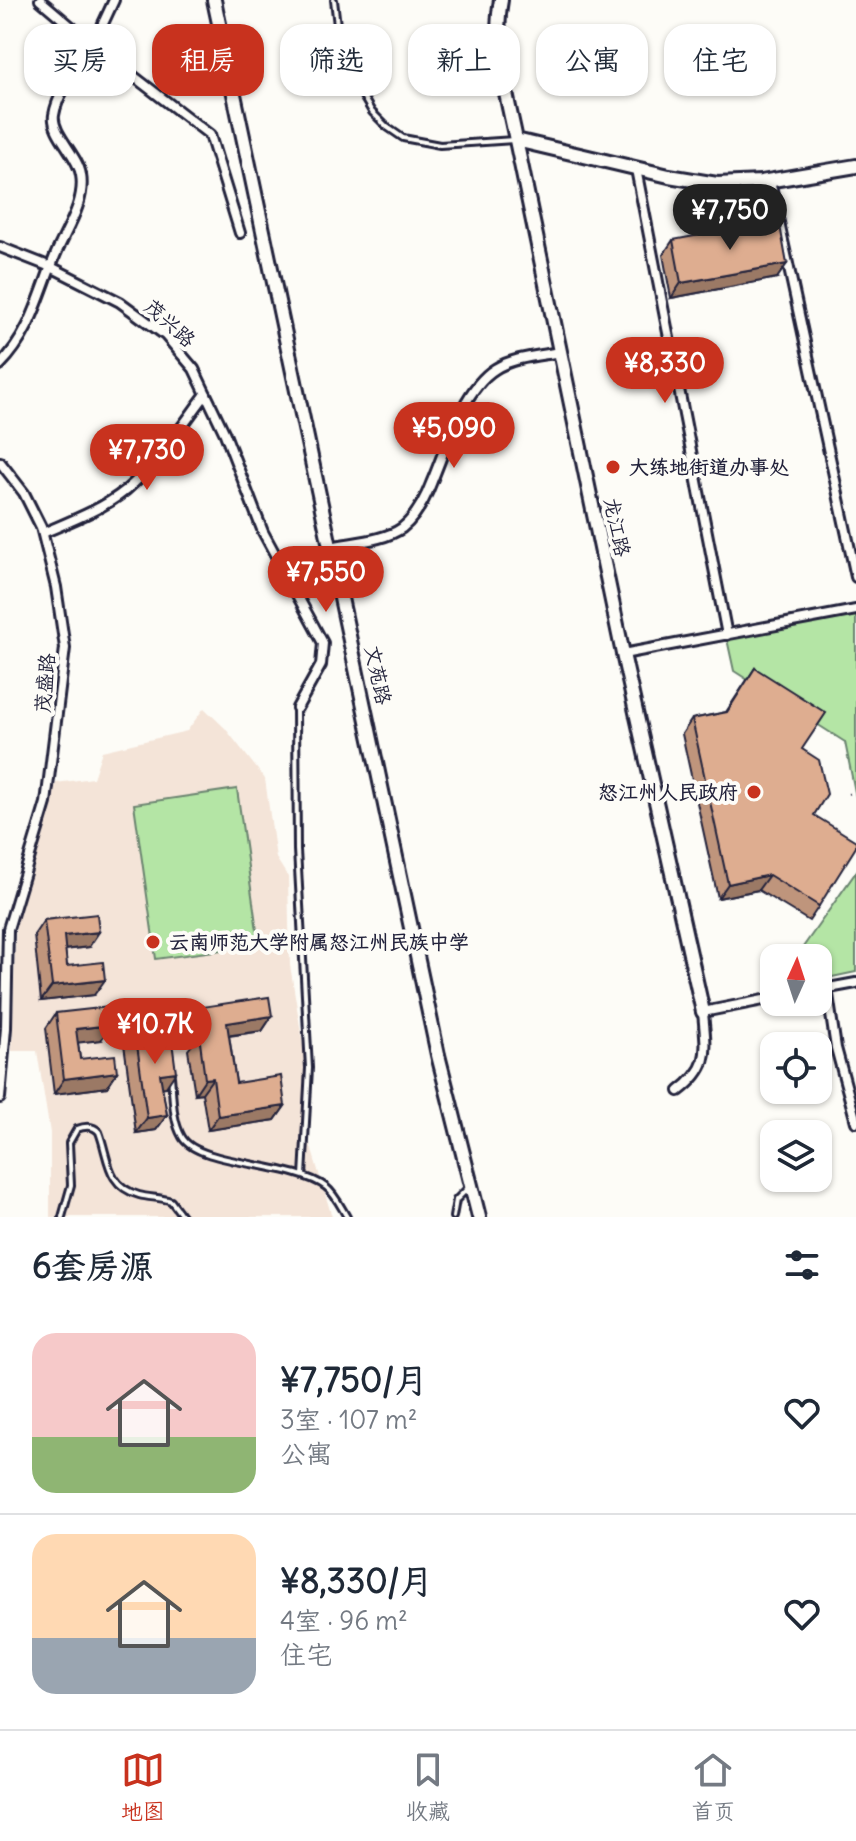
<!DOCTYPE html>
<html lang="zh">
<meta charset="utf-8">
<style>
body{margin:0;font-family:Delius,"LXGW WenKai TC",sans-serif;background:#f2f2f3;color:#1f2937;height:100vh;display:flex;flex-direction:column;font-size:30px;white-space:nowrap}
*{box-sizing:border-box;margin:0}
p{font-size:26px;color:#747a83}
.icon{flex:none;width:44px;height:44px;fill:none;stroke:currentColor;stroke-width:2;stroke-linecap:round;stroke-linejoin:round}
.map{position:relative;height:1217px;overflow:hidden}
.panel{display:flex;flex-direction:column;background:#fff;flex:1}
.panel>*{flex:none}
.banner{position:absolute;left:24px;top:24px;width:808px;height:72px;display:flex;gap:16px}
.needle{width:52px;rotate:3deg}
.fabs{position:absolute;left:760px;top:944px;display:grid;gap:16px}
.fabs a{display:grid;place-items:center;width:72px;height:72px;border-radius:16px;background:#fff;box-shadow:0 2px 6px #0004;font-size:40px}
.price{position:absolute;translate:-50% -68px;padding:0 18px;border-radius:28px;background:#c8321e;color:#fff;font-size:26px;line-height:52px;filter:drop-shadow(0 2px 4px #0008)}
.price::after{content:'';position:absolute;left:50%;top:48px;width:24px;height:18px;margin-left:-12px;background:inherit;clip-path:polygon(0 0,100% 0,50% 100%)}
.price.selected{background:#222;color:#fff}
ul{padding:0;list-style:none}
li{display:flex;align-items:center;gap:24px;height:200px;padding:0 32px}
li+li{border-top:2px solid #e0e1e3}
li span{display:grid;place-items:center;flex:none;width:224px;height:160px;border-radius:24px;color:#555}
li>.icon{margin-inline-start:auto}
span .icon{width:96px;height:96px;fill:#fffc;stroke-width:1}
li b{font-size:34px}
h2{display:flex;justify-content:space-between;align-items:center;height:96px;padding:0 32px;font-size:34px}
.chip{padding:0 28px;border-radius:24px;background:#fff;box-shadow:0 2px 6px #0004;font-size:28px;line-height:72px}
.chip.selected{background:#c8321e;color:#fff}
.menu{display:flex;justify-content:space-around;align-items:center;height:112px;border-top:2px solid #e0e1e3;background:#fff;font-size:22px;color:#747a83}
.menu a{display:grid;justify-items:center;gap:4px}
.menu .selected{color:#c8321e}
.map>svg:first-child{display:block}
.built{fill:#f4e4d8}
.green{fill:#b4e5a5;stroke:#6b8470;stroke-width:2}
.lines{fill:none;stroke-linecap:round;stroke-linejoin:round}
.lane-casing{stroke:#22223b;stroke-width:10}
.street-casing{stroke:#22223b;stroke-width:14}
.secondary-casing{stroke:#22223b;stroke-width:18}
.path{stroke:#22223b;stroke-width:2;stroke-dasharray:2 6;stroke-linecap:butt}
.lane{stroke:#fdfcf7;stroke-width:4}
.street{stroke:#fdfcf7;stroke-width:8}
.secondary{stroke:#fdfcf7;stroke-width:12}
.wall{fill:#bf957c;stroke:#22223b;stroke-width:2}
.shaded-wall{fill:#9b7965;stroke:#22223b;stroke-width:2}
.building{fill:#dead90;stroke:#22223b;stroke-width:2}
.poi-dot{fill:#c8321e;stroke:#fdfcf7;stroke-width:3}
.labels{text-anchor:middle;stroke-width:8;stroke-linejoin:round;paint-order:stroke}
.street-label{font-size:20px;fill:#22223b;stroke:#fdfcf7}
.poi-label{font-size:20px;font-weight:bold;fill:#22223b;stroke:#fdfcf7;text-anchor:start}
</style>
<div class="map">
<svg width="856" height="1217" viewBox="0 0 856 1217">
<rect width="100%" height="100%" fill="#fdfcf7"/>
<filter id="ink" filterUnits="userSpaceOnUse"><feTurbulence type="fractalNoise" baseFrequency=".0125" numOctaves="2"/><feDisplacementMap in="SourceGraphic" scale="16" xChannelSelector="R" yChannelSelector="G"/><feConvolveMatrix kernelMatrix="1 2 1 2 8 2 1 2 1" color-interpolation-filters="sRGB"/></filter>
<g filter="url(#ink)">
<path class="built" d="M204,708L225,728L265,779L276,858L288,877L290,965L305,1057V1127L332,1217H50V1133L37,1051H12L16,919L56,783L93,778L102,751L187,731Z"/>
<path class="green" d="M856,611V797L845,742L734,671L727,639Z
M237,789L259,945L156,959L134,804Z
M856,872V972L818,980V958L796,957Z"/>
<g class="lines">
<g class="lane-casing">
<path id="lane" d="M334,0L341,59L372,112L387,127L403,138L440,145L514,140
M296,710L297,850L309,1068L303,1176
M133,1021L148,1022L161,1029
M171,1076C173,1096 172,1120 182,1137C198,1166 294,1162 326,1187C335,1194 341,1207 347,1217
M62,1217L71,1185L69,1143L77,1129C85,1126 93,1125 99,1132C109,1158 106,1186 139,1195C150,1198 161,1197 171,1201L183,1217
M453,1217L456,1200L470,1186"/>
</g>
<g class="street-casing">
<path id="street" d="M114,0L93,45L210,135L240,233
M636,169L727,635
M770,181L856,577
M0,247L51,267L120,302L165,335L194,369L225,434L263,532L323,643L321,665L297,708
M0,365C31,334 39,295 55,256C65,231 86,203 81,175C78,155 51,133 54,115C58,90 80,66 93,45L40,0
M0,462L24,493L41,527L56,587L65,648L46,803L8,929L6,1028L0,1098
M43,533C71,521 103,509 126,490C158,463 181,427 206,394
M330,547C352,542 384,541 402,528C416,517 426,497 432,481C446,448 463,389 495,369C514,357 538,356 560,352
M623,654L856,610
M827,988L836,1048L856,1122
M818,990L856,983
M679,1091C712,1066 706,1050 703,1012L774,998"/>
</g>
<g class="secondary-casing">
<path id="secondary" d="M214,0L438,1055L479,1217
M501,0C492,46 507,95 516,140L623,654L703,1012
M516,140L669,176L717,184L761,182L856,166"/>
</g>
<path class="path" d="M848,794L856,792"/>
<use href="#lane" class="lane"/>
<use href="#street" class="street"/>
<use href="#secondary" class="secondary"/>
</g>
<path class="wall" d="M673,240L777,278L671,298L663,255Z
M755,668L802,749L814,815L819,906L809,921L758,890L718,898L682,734L692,719L726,712Z
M44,920L89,947L65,950L67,966L94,995L41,1001L34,935Z
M202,1007L272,1016L262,1031L229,1036L236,1083L285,1106L275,1120L208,1130L202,1093L195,1094L188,1050L195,1041L192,1022Z
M56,1013L101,1040L78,1042L80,1059L117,1072L107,1087L54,1094L46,1028Z
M135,1030L166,1087H162L167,1115L156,1130L136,1133L124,1044Z"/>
<path class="shaded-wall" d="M787,264L777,278L671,298L681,283Z
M769,875L758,890L718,898L728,884Z
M99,932L89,947L53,951L64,936Z
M105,980L94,995L41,1001L52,986Z
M272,1016L262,1031L217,1037L227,1023Z
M111,1025L101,1040L66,1044L76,1029Z
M117,1072L107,1087L54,1094L64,1079Z
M176,1072L166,1087L150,1089L160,1074Z
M213,1078L202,1093L195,1094L205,1079Z
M285,1106L275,1120L208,1130L218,1116Z
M167,1115L156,1130L136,1133L147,1118Z"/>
<path class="building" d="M779,220L787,264L681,283L673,240Z
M755,668L826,713L802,749L819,760L827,794L814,815L856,841V847L819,906L769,875L728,884L692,719L727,712Z
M97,914L99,932L64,936L67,966L103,962L105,980L52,986L44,920Z
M269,997L272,1016L227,1023L236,1083L281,1076L285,1106L218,1116L213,1078L205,1079L199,1035L206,1034L202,1007Z
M109,1007L111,1025L76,1029L80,1059L115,1055L117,1072L64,1079L56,1013Z
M170,1026L176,1072L160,1074L167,1115L147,1118L135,1030Z"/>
</g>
<g class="poi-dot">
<circle cx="613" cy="467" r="8"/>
<circle cx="754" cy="792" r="8"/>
<circle cx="153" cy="942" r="8"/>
</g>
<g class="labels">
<g class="street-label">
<text transform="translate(170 323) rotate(42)" y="7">茂兴路</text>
<text transform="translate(617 527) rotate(78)" y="7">龙江路</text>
<text transform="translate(378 675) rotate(78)" y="7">文苑路</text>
<text transform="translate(45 683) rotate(-85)" y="7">茂盛路</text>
</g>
<g class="poi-label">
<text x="629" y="474">大练地街道办事处</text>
<text x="738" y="799" text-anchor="end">怒江州人民政府</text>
<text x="169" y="949">云南师范大学附属怒江州民族中学</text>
</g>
</g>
</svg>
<div class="fabs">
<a><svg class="needle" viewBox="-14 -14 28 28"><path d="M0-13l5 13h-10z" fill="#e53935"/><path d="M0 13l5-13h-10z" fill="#747a83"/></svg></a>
<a><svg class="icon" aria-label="locate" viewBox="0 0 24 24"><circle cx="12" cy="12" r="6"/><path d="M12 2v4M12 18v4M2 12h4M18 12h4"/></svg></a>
<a><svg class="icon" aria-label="layers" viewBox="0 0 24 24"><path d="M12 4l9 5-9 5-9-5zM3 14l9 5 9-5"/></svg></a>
</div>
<b class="price selected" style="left:730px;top:252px">¥7,750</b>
<b class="price" style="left:665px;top:405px">¥8,330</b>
<b class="price" style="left:454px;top:470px">¥5,090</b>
<b class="price" style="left:147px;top:492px">¥7,730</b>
<b class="price" style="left:326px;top:614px">¥7,550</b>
<b class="price" style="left:155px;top:1066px">¥10.7K</b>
<div class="banner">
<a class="chip">买房</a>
<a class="chip selected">租房</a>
<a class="chip">筛选</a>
<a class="chip">新上</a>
<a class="chip">公寓</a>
<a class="chip">住宅</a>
</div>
</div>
<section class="panel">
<h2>6套房源<svg class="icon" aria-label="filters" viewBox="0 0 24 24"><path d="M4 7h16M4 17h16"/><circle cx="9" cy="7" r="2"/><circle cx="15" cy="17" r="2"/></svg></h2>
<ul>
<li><span style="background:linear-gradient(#f6c9c9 65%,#8fb573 0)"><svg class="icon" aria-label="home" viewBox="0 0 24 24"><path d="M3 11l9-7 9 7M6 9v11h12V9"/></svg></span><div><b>¥7,750/月</b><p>3室 · 107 m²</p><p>公寓</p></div><svg class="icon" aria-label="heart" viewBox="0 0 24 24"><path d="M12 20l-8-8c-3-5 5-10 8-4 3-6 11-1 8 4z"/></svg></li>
<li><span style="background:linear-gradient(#ffd9b3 65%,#9aa5b1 0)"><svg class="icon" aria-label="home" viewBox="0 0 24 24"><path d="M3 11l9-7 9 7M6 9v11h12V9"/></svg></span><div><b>¥8,330/月</b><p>4室 · 96 m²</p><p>住宅</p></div><svg class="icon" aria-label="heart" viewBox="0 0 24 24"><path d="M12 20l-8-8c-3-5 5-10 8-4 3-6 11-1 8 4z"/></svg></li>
</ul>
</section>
<nav class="menu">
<a class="selected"><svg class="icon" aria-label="map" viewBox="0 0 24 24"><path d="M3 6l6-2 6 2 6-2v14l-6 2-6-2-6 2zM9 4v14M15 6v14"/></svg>地图</a>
<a><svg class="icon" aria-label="saved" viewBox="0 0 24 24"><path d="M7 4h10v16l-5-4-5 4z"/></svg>收藏</a>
<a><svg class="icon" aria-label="home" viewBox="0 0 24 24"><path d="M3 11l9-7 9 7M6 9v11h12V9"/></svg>首页</a>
</nav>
